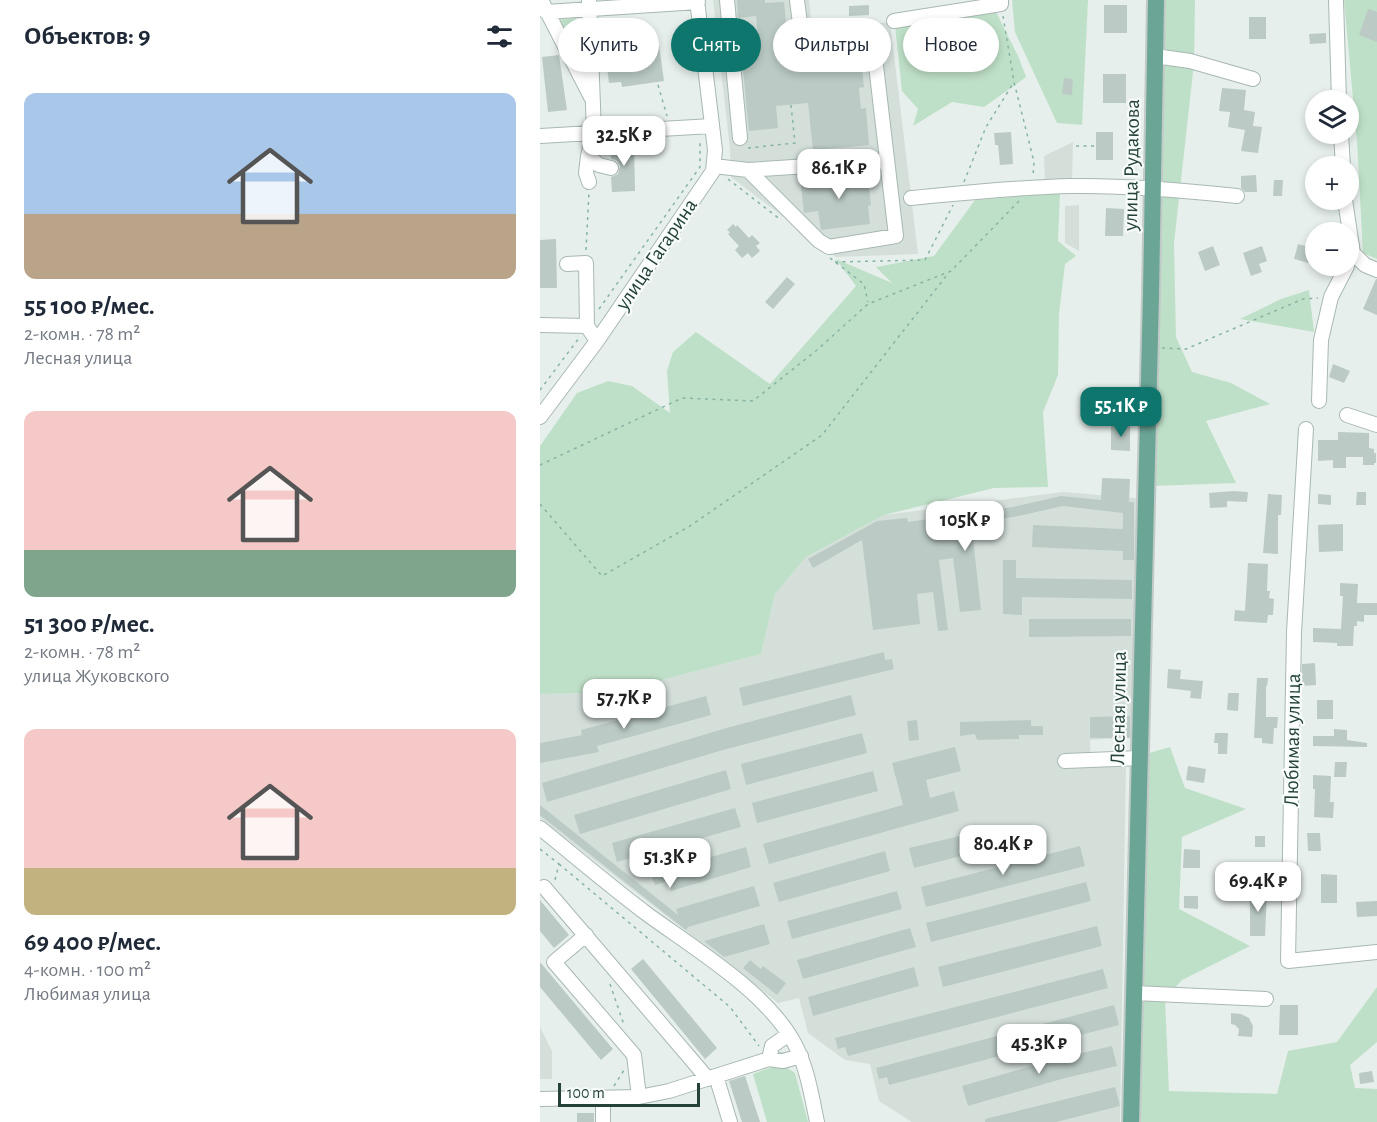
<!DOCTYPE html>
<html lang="ru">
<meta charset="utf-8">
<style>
body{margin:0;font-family:"Alegreya Sans",sans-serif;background:#f2f2f3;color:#1f2937;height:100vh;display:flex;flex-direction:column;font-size:22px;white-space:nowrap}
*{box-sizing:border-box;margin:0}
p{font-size:20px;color:#747a83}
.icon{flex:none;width:33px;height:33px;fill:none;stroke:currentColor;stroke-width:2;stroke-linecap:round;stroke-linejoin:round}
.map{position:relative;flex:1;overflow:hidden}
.sheet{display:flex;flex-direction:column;background:#fff;width:540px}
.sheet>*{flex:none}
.banner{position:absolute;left:18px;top:18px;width:570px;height:54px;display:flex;gap:12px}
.tools{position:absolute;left:765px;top:90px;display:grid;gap:12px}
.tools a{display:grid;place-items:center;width:54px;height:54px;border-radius:50%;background:#fff;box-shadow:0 3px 9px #0003;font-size:30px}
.scale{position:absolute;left:18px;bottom:15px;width:142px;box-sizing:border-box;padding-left:6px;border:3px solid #24423a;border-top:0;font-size:16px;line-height:21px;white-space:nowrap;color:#24423a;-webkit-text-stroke:4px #f7fbf9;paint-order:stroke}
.price{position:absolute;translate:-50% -51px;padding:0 14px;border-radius:12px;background:#fff;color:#222;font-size:20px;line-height:39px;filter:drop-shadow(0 2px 3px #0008)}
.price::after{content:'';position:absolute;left:50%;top:36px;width:18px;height:14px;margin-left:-9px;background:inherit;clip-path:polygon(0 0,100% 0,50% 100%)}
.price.current{background:#0f766e;color:#fff}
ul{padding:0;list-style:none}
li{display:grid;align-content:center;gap:12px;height:318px;padding:0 24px}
li span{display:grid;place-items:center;height:186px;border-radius:12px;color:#555}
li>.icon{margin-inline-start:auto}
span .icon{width:108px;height:108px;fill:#fffc;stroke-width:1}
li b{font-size:26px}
h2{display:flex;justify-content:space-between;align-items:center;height:72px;padding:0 24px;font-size:26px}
.tag{padding:0 21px;border-radius:27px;background:#fff;box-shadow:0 3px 9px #0003;font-size:21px;line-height:54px}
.tag.current{background:#0f766e;color:#fff}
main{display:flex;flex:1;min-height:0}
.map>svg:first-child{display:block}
.built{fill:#d4dfda}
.green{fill:#bfe0c8}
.building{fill:#bbcac4}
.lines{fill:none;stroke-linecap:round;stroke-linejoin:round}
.minor-casing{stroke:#a8b8b2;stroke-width:16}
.major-casing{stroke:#c2cac8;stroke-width:20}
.path{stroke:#86b3a5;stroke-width:1.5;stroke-dasharray:3 4.5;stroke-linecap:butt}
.minor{stroke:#fff;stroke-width:14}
.major{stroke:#6aa596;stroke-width:16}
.labels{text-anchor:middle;stroke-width:4.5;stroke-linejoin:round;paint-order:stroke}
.street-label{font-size:21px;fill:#24423a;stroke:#f7fbf9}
</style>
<main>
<section class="sheet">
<h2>Объектов: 9<svg class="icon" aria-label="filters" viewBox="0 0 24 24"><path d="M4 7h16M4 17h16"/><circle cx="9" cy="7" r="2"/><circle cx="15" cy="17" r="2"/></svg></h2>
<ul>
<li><span style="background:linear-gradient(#a9c7e8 65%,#b9a48a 0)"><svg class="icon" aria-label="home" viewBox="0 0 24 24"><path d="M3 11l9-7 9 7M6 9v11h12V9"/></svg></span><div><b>55 100 ₽/мес.</b><p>2-комн. · 78 m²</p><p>Лесная улица</p></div></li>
<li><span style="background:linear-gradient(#f6c9c9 75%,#7fa58c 0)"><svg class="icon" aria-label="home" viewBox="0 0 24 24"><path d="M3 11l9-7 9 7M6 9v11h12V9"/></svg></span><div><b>51 300 ₽/мес.</b><p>2-комн. · 78 m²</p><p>улица Жуковского</p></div></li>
<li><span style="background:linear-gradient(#f6c9c9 75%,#c2b280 0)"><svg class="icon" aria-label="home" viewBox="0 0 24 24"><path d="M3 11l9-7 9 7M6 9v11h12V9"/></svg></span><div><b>69 400 ₽/мес.</b><p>4-комн. · 100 m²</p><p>Любимая улица</p></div></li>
</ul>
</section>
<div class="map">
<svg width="837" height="1122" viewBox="0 0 837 1122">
<rect width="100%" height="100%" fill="#e6efeb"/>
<path class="built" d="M173,0H269L272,29L350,22L378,254L296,257L191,177L190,149Z
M533,142L532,182L505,181L504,156Z
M539,205V251L525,243V206Z
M523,492L596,498L595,737L550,740L551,767L586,766L580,1122H372L339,1101L330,1064L305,1060L268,1033L259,998L238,1003L0,818V694L72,693L221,654L235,594L266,557L344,515Z
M0,1027L12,1051V1079H0Z"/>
<path class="green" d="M472,0H548L542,125L517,123L475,32Z
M626,0H655L654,63L634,243L636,337L652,372L691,383L730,404L666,421L696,483L612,486Z
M804,0H837V259L823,253L817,142Z
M455,10L478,56L486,77L444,107L412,102L373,126L378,109L362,91L355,26H376Z
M35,18L45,26L49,71L45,74L13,20Z
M520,193L518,241L536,256L525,264L519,314L518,375L503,412L508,487L454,488L344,515L266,557L235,594L221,654L72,693L0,694V446L37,393L68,381L92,386L130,413L127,371L133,352L156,332L230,384L316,286L296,259L352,283L336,267L394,256L435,200Z
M769,290L774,332L700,319L741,299Z
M630,747L645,788L706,809L642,837L639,909L710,946L642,980L625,999L629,1091L737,1094L748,1051L797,1042L837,987V1042L810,1065L815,1088L837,1089V1122H600L606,754Z
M241,1064L255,1073L268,1122H227L213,1074Z"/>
<path class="building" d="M197,0H225V3L244,2L250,64L268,63L266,51L273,53L320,50L324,87L319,88L321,109L326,108L329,145L273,150L268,103L236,106L238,128L209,131L201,50L219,49L216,16L198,18Z
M329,5V15L309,16V6Z
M564,5H587V33H564Z
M828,9L837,12V42L819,35Z
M709,17H726V39H709Z
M85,18L88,42L118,38L124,81L82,87L81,82L69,83L61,20Z
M786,33V43L770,44L769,34Z
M19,55L27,110L8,112L2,57Z
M563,74H586V103H563Z
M524,78L533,79L532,95L522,94Z
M682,88L706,90L704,110L715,112L713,126L722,127L718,153L701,151L705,130L688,127L690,112L679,111Z
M471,132L473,164L460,165L458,145H455L454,133Z
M556,132H573V160H556Z
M94,143L95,191L72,192L71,177L78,174L80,166L77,161L71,159L70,144Z
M327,171L331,205L328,206L330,224L281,230L278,211L264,213L261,186H265L264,180L299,176V173Z
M716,175L717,192H705L701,188V176Z
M734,180H743L742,196H733Z
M566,208L584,209L583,236H565Z
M193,224L196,227L197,225L209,238L212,235L220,243L216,246L220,251L212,258L208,253L202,258L195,250L199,246L188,234L190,232L187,230Z
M16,239L17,288H0V240Z
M758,244L776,249L772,264L754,259Z
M673,246L680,265L665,271L658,252Z
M722,246L727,261L719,264L722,272L711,276L703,253Z
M247,277L255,284L233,309L225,302Z
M836,279H837V315L823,309Z
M793,364L810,371L804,383L789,377Z
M571,426H590V451L571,450Z
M798,432L829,433V448L834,449V453H836V463H834V465H823V457H806V468H793V460L778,461V440H798Z
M562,478L590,479L589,502H594V560H583V551L492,547L493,525L583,529V513L523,506L474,517L431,522L441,610L420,612L413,558L399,560L408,630L398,631L393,592L377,594L380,624L333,630L322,540L273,568L268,559L337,521L367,518L368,522L473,507L521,496L561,500Z
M693,491L708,492L707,502L687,501V507L670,508L669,493Z
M817,492H826V505H816Z
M728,494L742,495L741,515H738V554L723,553Z
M778,494L791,495V505L778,504Z
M803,524V551L779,552L778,525Z
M463,560H476V578L592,580V599L482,597V615L463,614Z
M708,563L728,564L727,591H730L729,598L734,599L733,615H728L727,623L694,621L695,610L705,611Z
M800,583L818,584L817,603H837V615H824V622L817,621V626H814L813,646H797V643L773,642V628L801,629L803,596H800Z
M489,619H591V636L489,637Z
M344,652L345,660L352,659L354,669L203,706L199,688Z
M775,663L776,685L762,686V664Z
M628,669L641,670L640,679L663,681L661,699L650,698L651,691L627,688Z
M717,678H728L727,686H726V717H738L737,728H734L733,744L722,743V738H714Z
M688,693H699L698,711L687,710Z
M311,695L316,715L183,750L7,802L2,783L190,727Z
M166,696L171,715L57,746L59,752L0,763V743L42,735L41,730Z
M777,700H793V719H777Z
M590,716V738H550V717Z
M377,720L379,740L369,741L367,721Z
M491,720V726H503V735H479V739L437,740L435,734L420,736V722Z
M794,729L807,730V740L827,743V747L773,746V736H794Z
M322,733L327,753L206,785L201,764Z
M675,733H688L687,754H678V743H674Z
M415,747L421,771L386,780L390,798L414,791L419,811L229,864L223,844L363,805L352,763Z
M795,762H807L806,777H794Z
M648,766L666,769L664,783L646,780Z
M186,770L191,789L40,834L34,815Z
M333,771L338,791L217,823L212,803Z
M773,775L791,776L790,802H794L793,818L774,817L775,789H773Z
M0,805L138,915L136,909L214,886L220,906L148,927L146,930L0,815Z
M195,808L201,827L77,862L72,843Z
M767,833H780L781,851H768Z
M424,835L429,854L374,868L369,848Z
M715,836H725V847H715Z
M540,846L545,866L386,907L381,887Z
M206,847L211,867L131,891L128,881L115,885L111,874Z
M644,849L660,850V868H643Z
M345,851L350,871L239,902L233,883Z
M781,874L797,875V903H781Z
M546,882L551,901L391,942L386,923Z
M357,891L362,909L252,939L247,921Z
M710,891H727L725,936H710Z
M644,896H658V909L644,908Z
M0,900L29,935L14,948L0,931Z
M837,901V916L817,917L816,902Z
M224,924L230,944L184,957L164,941Z
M557,926L562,946L403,987L398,967Z
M370,928L376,947L263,979L257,960Z
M103,959L177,1048L165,1059L91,969Z
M210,960L221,969L223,966L246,983L237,995L203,968Z
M0,962L73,1049L61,1060L0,987Z
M374,967L379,986L273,1016L268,997Z
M563,969L568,988L308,1056L305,1047L298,1049L295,1038Z
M574,1005L579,1025L349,1085L347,1077L339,1079L336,1068Z
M740,1005H758V1035H739Z
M691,1013L701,1014L709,1018L713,1026L712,1037L698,1036L699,1029L695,1025L691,1024Z
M572,1046L577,1066L525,1078L428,1106L422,1086L520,1058Z
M832,1071L834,1082L820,1084L819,1073Z
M205,1076L220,1122H202L189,1081Z
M575,1087L580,1106L516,1122H445V1119Z
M37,1113H54V1122H37Z"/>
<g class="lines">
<g class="minor-casing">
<path id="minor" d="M1,0L51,97
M49,0L54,132L48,156L46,173L49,182
M187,0L200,138
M796,0L799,100
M6,12L158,2
M354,21L461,4V0
M615,56L650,61L713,79
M801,134L803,166
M0,136L172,126
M48,156L59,165L71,168
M174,166L208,170L346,161
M208,170L279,241L289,247L356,236L333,40L272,44L262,39L257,0
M371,198C424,193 478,187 532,186C587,185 642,190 697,196
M805,200L813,253L808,262
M813,253L825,265L837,270
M27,264L46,263L47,326L57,341
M0,325L47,326
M779,401L781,340L791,297L807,266
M807,415L837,425
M0,417L57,341L173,171L175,150L157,0
M766,429L754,632L748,961L837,952
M525,761L600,758
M0,828C36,857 71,887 107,914C155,949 222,989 252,1039C267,1065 271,1093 277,1122
M4,887L168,1079
M46,935L14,962L94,1055L99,1097
M594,993L726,999
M229,1059L232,1046L249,1034
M176,1076L190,1122
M63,1098V1122
M0,1099L99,1097L129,1091L229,1059L243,1061L261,1056"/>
</g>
<g class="major-casing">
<path id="major" d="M591,1122L611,295L616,0"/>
</g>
<path class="path" d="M463,16L474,82L494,162L493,176
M118,85L127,116
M536,146H556
M208,148L255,143L251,105
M188,179L241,220
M424,182L446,127L474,82
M46,250L49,192
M290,258L324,284L328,302
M295,262L385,260L413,205
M59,309L160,167V139
M622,348L646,349L763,299L778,298
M0,390L39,338
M0,465L142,398L213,401L277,350L328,304L411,271L480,200
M0,504L62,576L150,526L282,435L410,271
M0,849L19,864L15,880
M19,864L190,1007L219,1046
M70,984L84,1025
M74,1086L84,1070"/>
<use href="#minor" class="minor"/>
<use href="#major" class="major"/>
</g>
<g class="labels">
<g class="street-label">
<text transform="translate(591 165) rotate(-89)" y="7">улица Рудакова</text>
<text transform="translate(116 254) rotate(-56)" y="7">улица Гагарина</text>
<text transform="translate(578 708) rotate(-89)" y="7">Лесная улица</text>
<text transform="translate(752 740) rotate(-89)" y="7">Любимая улица</text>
</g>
</g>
</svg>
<div class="tools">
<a><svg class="icon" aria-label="layers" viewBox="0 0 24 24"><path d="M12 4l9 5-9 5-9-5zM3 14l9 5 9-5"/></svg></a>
<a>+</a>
<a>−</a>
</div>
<div class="scale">100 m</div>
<b class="price" style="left:84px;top:167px">32.5K ₽</b>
<b class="price" style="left:299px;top:200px">86.1K ₽</b>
<b class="price current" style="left:581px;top:438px">55.1K ₽</b>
<b class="price" style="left:425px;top:552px">105K ₽</b>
<b class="price" style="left:84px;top:730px">57.7K ₽</b>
<b class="price" style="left:463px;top:876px">80.4K ₽</b>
<b class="price" style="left:130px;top:889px">51.3K ₽</b>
<b class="price" style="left:718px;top:913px">69.4K ₽</b>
<b class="price" style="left:499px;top:1075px">45.3K ₽</b>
<div class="banner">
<a class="tag">Купить</a>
<a class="tag current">Снять</a>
<a class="tag">Фильтры</a>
<a class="tag">Новое</a>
</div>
</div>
</main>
